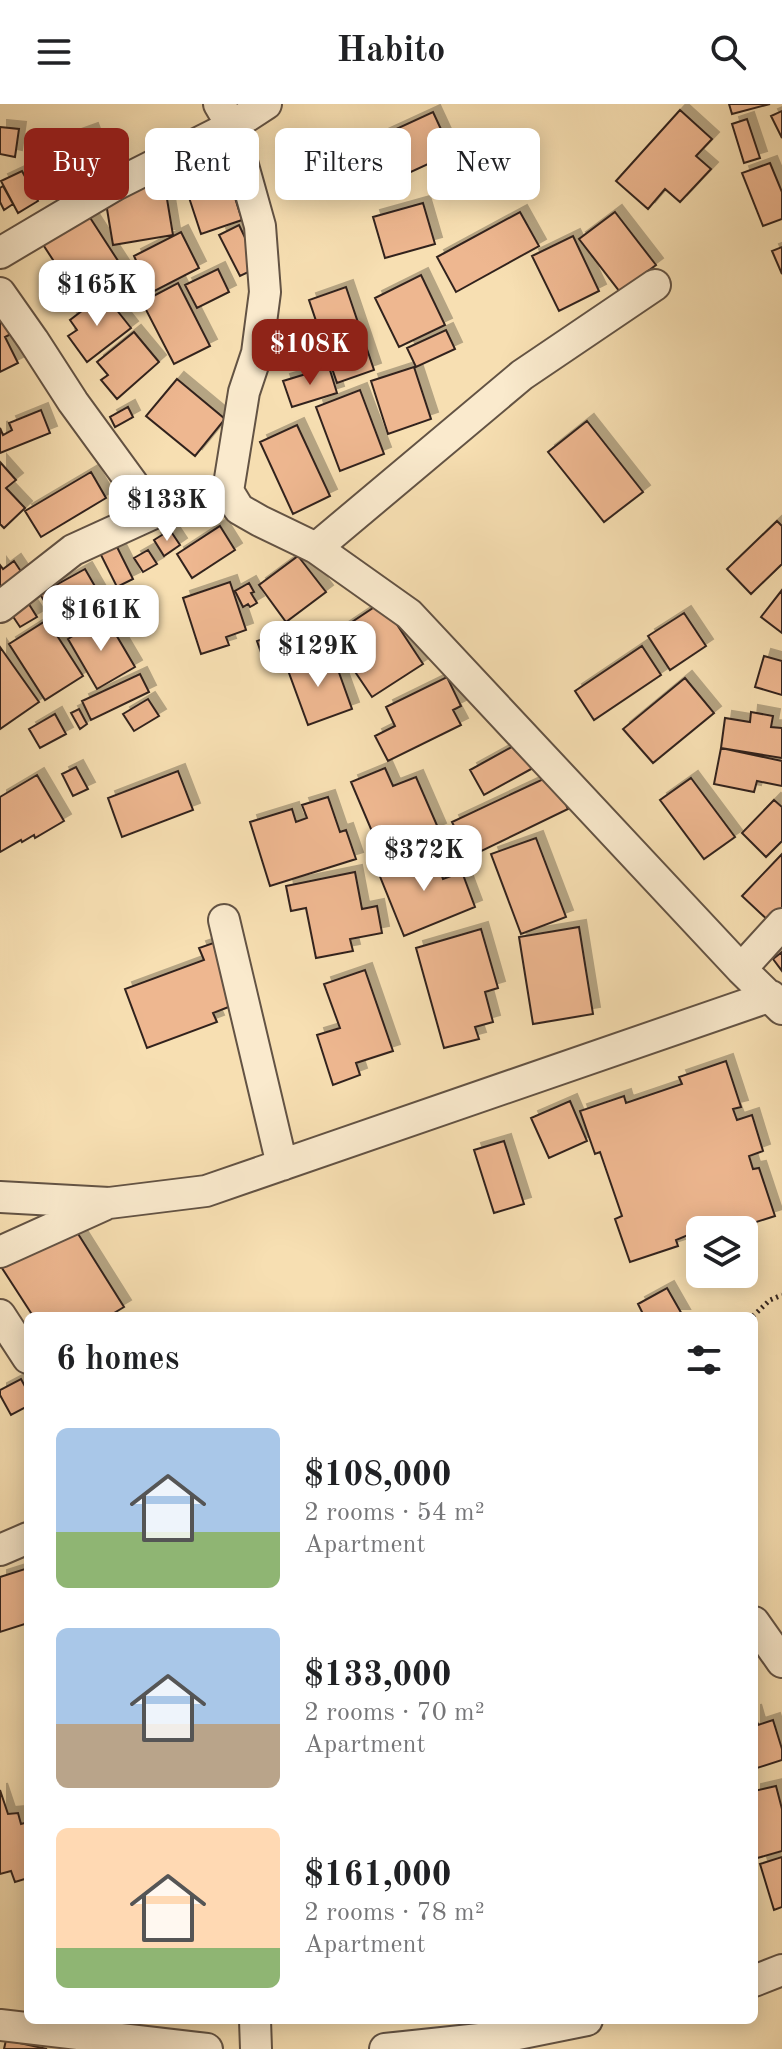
<!DOCTYPE html>
<meta charset="utf-8">
<style>
body{margin:0;font-family:"Old Standard TT",serif;background:#f2f2f2;color:#202124;height:100vh;display:flex;flex-direction:column;font-size:30px;white-space:nowrap}
*{box-sizing:border-box;margin:0}
p{font-size:26px;color:#757577}
.icon{flex:none;width:44px;height:44px;fill:none;stroke:currentColor;stroke-width:2;stroke-linecap:round;stroke-linejoin:round}
.map{position:relative;flex:1;overflow:hidden}
.panel{position:absolute;left:24px;top:1208px;width:734px;height:712px;display:flex;flex-direction:column;background:#fff;border-radius:12px;box-shadow:0 4px 20px #0003}
.panel>*{flex:none}
.hud{position:absolute;left:24px;top:24px;width:734px;height:72px;display:flex;gap:16px}
.tools{position:absolute;left:686px;top:1112px;display:grid;gap:16px}
.tools a{display:grid;place-items:center;width:72px;height:72px;border-radius:12px;background:#fff;box-shadow:0 4px 20px #0003;font-size:40px}
.price{position:absolute;translate:-50% -68px;padding:0 18px;border-radius:16px;background:#fff;color:#222;font-size:26px;line-height:52px;filter:drop-shadow(0 2px 4px #0008)}
.price::after{content:'';position:absolute;left:50%;top:48px;width:24px;height:18px;margin-left:-12px;background:inherit;clip-path:polygon(0 0,100% 0,50% 100%)}
.price.current{background:#8f2418;color:#fff}
ul{padding:0;list-style:none}
li{display:flex;align-items:center;gap:24px;height:200px;padding:0 32px}
li span{display:grid;place-items:center;flex:none;width:224px;height:160px;border-radius:12px;color:#555}
li>.icon{margin-inline-start:auto}
span .icon{width:96px;height:96px;fill:#fffc;stroke-width:1}
li b{font-size:34px}
h2{display:flex;justify-content:space-between;align-items:center;height:96px;padding:0 32px;font-size:34px}
.pill{padding:0 28px;border-radius:12px;background:#fff;box-shadow:0 4px 20px #0003;font-size:28px;line-height:72px}
.pill.current{background:#8f2418;color:#fff}
header{display:flex;justify-content:space-between;align-items:center;height:104px;padding:0 32px;background:#fff;font-size:36px;font-weight:700}
.map>svg:first-child{display:block}
.building{fill:#eeb790;stroke:#32241f;stroke-width:2;filter:url(#shadow)}
.lines{fill:none;stroke-linecap:round;stroke-linejoin:round}
.minor-casing{stroke:#635344;stroke-width:34}
.path{stroke:#32241f;stroke-width:5;stroke-dasharray:2 4;stroke-linecap:butt}
.minor{stroke:#faeacd;stroke-width:30}
</style>
<header><svg class="icon" aria-label="menu" viewBox="0 0 24 24"><path d="M4 6h16M4 12h16M4 18h16"/></svg>Habito<svg class="icon" aria-label="search" viewBox="0 0 24 24"><circle cx="10" cy="10" r="6"/><path d="M15 15l6 6"/></svg></header>
<div class="map">
<svg width="782" height="1945" viewBox="0 0 782 1945">
<defs>
<filter id="shadow"><feDropShadow dx="7" dy="-7" stdDeviation="0" flood-color="#0004"/></filter>
</defs>
<rect width="100%" height="100%" fill="#f7dfb2"/>
<filter id="stains"><feTurbulence type="fractalNoise" baseFrequency=".0025" numOctaves="4"/><feColorMatrix values="0 0 0 0 .2 0 0 0 0 .09 0 0 0 0 .02 0 0 0 .5 -.17"/></filter>
<radialGradient id="worn" r=".72"><stop offset=".6" stop-color="#630" stop-opacity="0"/><stop offset="1" stop-color="#630" stop-opacity=".3"/></radialGradient>
<path class="building" d="M729,0H770L732,10Z
M680,6L712,35L696,52L711,65L680,98L665,85L648,105L616,77Z
M782,7V34L771,12Z
M433,8L452,49L387,79L368,38Z
M747,15L760,54L744,59L732,20Z
M0,23L19,25L15,53L0,50Z
M91,26L109,74L66,90L49,41Z
M218,40L242,116L201,130L176,54Z
M770,59L782,88V115L763,122L742,69Z
M22,67L38,97L18,109L1,77Z
M164,77L173,131L113,141L104,87Z
M3,82L13,100L4,106L0,98V84Z
M423,99L435,140L385,154L373,113Z
M520,108L539,142L456,188L437,153Z
M615,108L656,161L620,188L579,135Z
M87,109L124,166L79,196L42,139Z
M239,121L259,163L240,172L219,131Z
M181,128L199,164L139,195L126,169L139,163L134,152Z
M573,132L599,187L559,207L532,152Z
M782,143V170L772,147Z
M218,165L229,188L197,204L185,181Z
M421,171L445,221L399,243L375,194Z
M178,179L210,242L174,260L142,198Z
M346,183L374,266L337,279L309,196Z
M104,190L131,224L87,258L68,232L77,226L70,216Z
M0,202L13,229L5,233L18,259L0,268Z
M446,226L455,245L416,263L407,244Z
M134,228L159,258L117,295L101,276L108,271L97,258Z
M329,263L337,289L292,303L283,277Z
M414,263L431,315L388,330L371,277Z
M177,275L225,315L195,352L146,312Z
M360,286L384,350L340,367L316,303Z
M128,303L133,313L115,323L110,313Z
M41,306L50,329L0,349V324L3,331L12,326L9,319Z
M587,317L643,388L604,418L548,348Z
M297,321L330,392L293,410L260,338Z
M0,358L16,376L6,384L25,404L4,424L0,420Z
M91,368L106,394L41,433L25,407Z
M777,417L782,422V460L751,490L727,465Z
M220,422L235,446L192,474L177,450Z
M170,426L180,441L164,452L154,436Z
M114,437L133,475L117,483L98,445Z
M148,446L157,460L143,468L134,454Z
M298,452L326,488L286,518L259,481Z
M14,457L26,475L0,492V461L3,465Z
M85,465L108,505L64,531L40,490Z
M230,478L246,526L226,533L229,541L201,550L183,494Z
M249,479L254,488L251,489L257,499L250,503L248,500L243,503L235,487Z
M782,486V529L761,513Z
M25,494L37,513L20,523L8,505Z
M382,498L423,560L372,593L331,532Z
M684,509L706,542L670,566L648,532Z
M105,512L135,563L97,585L68,535Z
M47,516L83,572L45,596L9,540Z
M274,531L281,551L264,557L257,537Z
M642,542L661,571L594,616L575,587Z
M0,543L39,598L0,625Z
M313,547L321,569L337,563L352,605L308,621L285,558Z
M764,552L782,557V591L755,583Z
M140,570L149,588L91,616L82,597Z
M447,573L461,602L453,606L461,621L388,657L375,632L395,622L386,603Z
M685,574L714,609L653,659L623,625Z
M148,595L159,612L134,627L123,610Z
M79,605L87,620L80,625L71,609Z
M751,608L773,612L771,623L782,624V654L721,644L725,614L750,618Z
M55,610L66,630L40,644L29,625Z
M519,639L533,664L484,691L470,666Z
M721,644L782,657V682L757,677L754,688L714,680Z
M76,663L88,685L73,692L62,670Z
M385,664L393,682L416,673L439,726L382,751L351,678Z
M178,667L193,706L122,733L108,694Z
M37,671L64,717L35,734L34,731L22,738L21,736L0,748V693Z
M552,671L568,705L469,753L452,718Z
M691,674L735,733L704,755L660,696Z
M328,693L340,728L346,726L356,755L270,782L250,718L292,705L296,718L307,714L302,701Z
M774,696L782,703V737L766,753L742,729Z
M536,734L566,813L521,830L491,750Z
M420,749L424,761L436,756L443,775L462,768L475,803L404,832L377,765Z
M782,750V809L772,820L742,792Z
M355,768L362,805L377,802L382,829L350,835L353,847L316,854L306,804L291,807L286,782Z
M579,823L593,910L533,920L519,833Z
M481,825L498,884L485,888L493,918L475,923L479,935L444,944L416,844Z
M222,836L231,902L213,909L217,918L147,944L125,885L204,856L199,844Z
M782,848V867L773,855Z
M365,866L393,947L356,959L360,971L333,981L317,931L340,924L324,880Z
M726,957L741,1003L733,1005L737,1016L752,1011L763,1047L749,1052L753,1065L759,1064L775,1112L731,1126H729L726,1118L700,1126L676,1136L678,1142L630,1158L615,1115L622,1112L600,1048L595,1050L580,1007L624,992L626,999L682,980L679,973Z
M570,997L587,1037L549,1054L531,1014Z
M504,1037L524,1100L494,1109L474,1046Z
M70,1117L124,1203L109,1212H33L0,1161Z
M667,1184L683,1212H644L638,1200Z
M21,1275L28,1288V1302L11,1311L0,1291V1286Z
M28,1464V1519L0,1528V1473Z
M754,1607L758,1621L773,1616L782,1645V1656L754,1665Z
M776,1682L782,1705V1747L754,1755V1687Z
M0,1686L8,1710L18,1709L21,1720L28,1718V1774L15,1778L11,1767L0,1770Z
M782,1753V1803L774,1806L760,1760Z
M6,1936L47,1945H4Z"/>
<g class="lines">
<g class="minor-casing">
<path id="minor" d="M219,0L232,22L260,122L265,188L257,249L244,288L228,387L239,405L260,417L316,444L409,510L741,865L782,905
M0,149L115,81L232,22L266,0
M0,189L33,236L73,298L154,409
M316,444L522,271L655,181
M0,503L73,446L154,409L228,387
M224,816L282,1061
M741,865L782,820
M0,1093L109,1099L206,1087L771,892
M0,1148L104,1101
M0,1211L28,1254
M0,1446L28,1434
M754,1518L782,1558
M754,1877L782,1866
M255,1916L256,1945
M0,1921L207,1945
M385,1945L508,1932L587,1916"/>
</g>
<path class="path" d="M753,1212L770,1196L782,1191"/>
<use href="#minor" class="minor"/>
</g>
<rect width="100%" height="100%" filter="url(#stains)"/>
<rect width="100%" height="100%" fill="url(#worn)"/>
</svg>
<div class="tools">
<a><svg class="icon" aria-label="layers" viewBox="0 0 24 24"><path d="M12 4l9 5-9 5-9-5zM3 14l9 5 9-5"/></svg></a>
</div>
<b class="price" style="left:97px;top:224px">$165K</b>
<b class="price current" style="left:310px;top:283px">$108K</b>
<b class="price" style="left:167px;top:439px">$133K</b>
<b class="price" style="left:101px;top:549px">$161K</b>
<b class="price" style="left:318px;top:585px">$129K</b>
<b class="price" style="left:424px;top:789px">$372K</b>
<div class="hud">
<a class="pill current">Buy</a>
<a class="pill">Rent</a>
<a class="pill">Filters</a>
<a class="pill">New</a>
</div>
<section class="panel">
<h2>6 homes<svg class="icon" aria-label="filters" viewBox="0 0 24 24"><path d="M4 7h16M4 17h16"/><circle cx="9" cy="7" r="2"/><circle cx="15" cy="17" r="2"/></svg></h2>
<ul>
<li><span style="background:linear-gradient(#a9c7e8 65%,#8fb573 0)"><svg class="icon" aria-label="home" viewBox="0 0 24 24"><path d="M3 11l9-7 9 7M6 9v11h12V9"/></svg></span><div><b>$108,000</b><p>2 rooms · 54 m²</p><p>Apartment</p></div></li>
<li><span style="background:linear-gradient(#a9c7e8 60%,#b9a48a 0)"><svg class="icon" aria-label="home" viewBox="0 0 24 24"><path d="M3 11l9-7 9 7M6 9v11h12V9"/></svg></span><div><b>$133,000</b><p>2 rooms · 70 m²</p><p>Apartment</p></div></li>
<li><span style="background:linear-gradient(#ffd9b3 75%,#8fb573 0)"><svg class="icon" aria-label="home" viewBox="0 0 24 24"><path d="M3 11l9-7 9 7M6 9v11h12V9"/></svg></span><div><b>$161,000</b><p>2 rooms · 78 m²</p><p>Apartment</p></div></li>
</ul>
</section>
</div>
